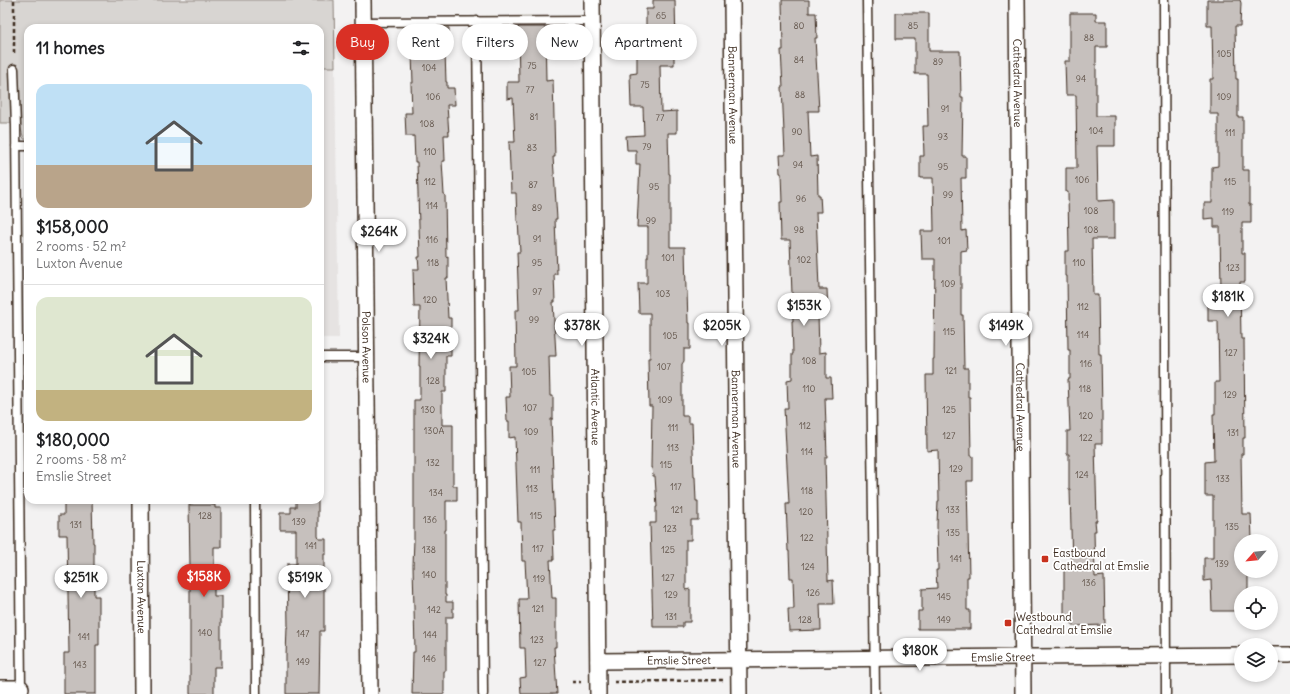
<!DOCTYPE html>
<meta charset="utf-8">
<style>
body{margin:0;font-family:Delius,sans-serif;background:#f2f2f2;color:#202124;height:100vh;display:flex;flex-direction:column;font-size:15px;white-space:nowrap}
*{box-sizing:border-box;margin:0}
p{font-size:13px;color:#757577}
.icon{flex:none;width:22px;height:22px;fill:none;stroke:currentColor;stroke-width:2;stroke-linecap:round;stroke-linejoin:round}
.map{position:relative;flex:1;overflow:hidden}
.drawer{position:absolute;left:24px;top:24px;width:300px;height:480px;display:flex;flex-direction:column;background:#fff;border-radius:12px;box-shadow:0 2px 6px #0003}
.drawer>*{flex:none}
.hud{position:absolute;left:336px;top:24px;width:380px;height:36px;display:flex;gap:8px}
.needle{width:26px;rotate:243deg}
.buttons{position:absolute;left:1234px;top:534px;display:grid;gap:8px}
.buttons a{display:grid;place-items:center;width:44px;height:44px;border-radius:50%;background:#fff;box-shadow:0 2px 6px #0003;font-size:20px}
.price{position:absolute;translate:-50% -34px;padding:0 9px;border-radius:14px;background:#fff;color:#222;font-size:13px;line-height:26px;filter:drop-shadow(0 1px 2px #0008)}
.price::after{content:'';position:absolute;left:50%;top:24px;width:12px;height:9px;margin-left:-6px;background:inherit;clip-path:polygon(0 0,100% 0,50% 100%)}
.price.active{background:#d93025;color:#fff}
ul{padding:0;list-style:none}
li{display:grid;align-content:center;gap:8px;height:212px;padding:0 12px}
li+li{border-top:1px solid #e0e0e0}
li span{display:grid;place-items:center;height:124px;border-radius:12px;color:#555}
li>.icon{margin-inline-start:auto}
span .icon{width:72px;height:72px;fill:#fffc;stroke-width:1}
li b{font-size:17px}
h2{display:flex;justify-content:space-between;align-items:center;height:48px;padding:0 12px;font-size:17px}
.chip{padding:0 14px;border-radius:18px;background:#fff;box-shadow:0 2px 6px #0003;font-size:14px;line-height:36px}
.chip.active{background:#d93025;color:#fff}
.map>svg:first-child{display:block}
.built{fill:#e6e3e2}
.green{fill:#d8d5d2;stroke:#8a8078}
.building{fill:#c6c0bd;stroke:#3b2a1e}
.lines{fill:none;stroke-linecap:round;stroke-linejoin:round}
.lane-casing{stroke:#3b2a1e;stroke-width:11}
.street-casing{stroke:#3b2a1e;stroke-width:18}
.path{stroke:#3b2a1e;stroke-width:2.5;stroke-dasharray:4 3;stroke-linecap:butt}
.lane{stroke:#fff;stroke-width:8}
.street{stroke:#fff;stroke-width:15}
.poi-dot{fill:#c8321e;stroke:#fff;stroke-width:1.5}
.labels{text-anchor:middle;stroke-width:3.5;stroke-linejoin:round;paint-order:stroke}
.number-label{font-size:9px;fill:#5e5046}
.street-label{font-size:11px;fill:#3b2a1e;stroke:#fff}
.poi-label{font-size:11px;fill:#3b2a1e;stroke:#fff;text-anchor:start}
</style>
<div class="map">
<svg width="1290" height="694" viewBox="0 0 1290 694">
<rect width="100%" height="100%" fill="#f3f2f2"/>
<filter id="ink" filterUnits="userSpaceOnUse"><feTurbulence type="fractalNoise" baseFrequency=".025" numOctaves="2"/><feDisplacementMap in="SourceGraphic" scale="8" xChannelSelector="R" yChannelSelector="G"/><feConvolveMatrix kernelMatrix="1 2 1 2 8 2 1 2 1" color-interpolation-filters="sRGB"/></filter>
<g filter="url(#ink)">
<path class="built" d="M334,0L339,338H320V28Z"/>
<path class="green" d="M0,0H334L335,67H320V28H28V139H24L19,123H0Z"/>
<path class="building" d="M653,0H675L676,50H674V65H660L661,112L677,111V133H668L669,174H670V247H685L686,291H687L688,323H690V349H684V361L682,364V416H688V423H692L694,477H695L696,501H698V520H691V540H686V590L690,589V622H683V627H653L650,523H656V507H657L655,476H653L652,468H651L652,406H649L648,358H650V313H639L638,283H647V257H648V227H637L640,164H636V150H627L626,136L644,135L643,107H631L630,74L637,73V42H646V9H653Z
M782,0H809V13H816L817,38H815L819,111H808L810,157L817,156L818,195H820L821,212H816L819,289H827L828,314H818L819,353L826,352V378H831L832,398H825L827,457H825L828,581L833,580L834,604H820L821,630L789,631L788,609H794L793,578H790L789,551H788L786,504H789L784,408H788L787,380L792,379V354H793L792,321H793L790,240H781L780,202H782L781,173H780L779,155H785L782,87H783L781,50H783Z
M1207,0H1240L1241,3L1240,26H1235L1236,79H1238V117H1243V170H1249V205H1251V223H1242V253H1245V282H1240L1241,339H1244L1245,438H1243V454H1241L1242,514H1251L1252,539L1241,540V571H1248V593H1241V611H1212L1211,580L1204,581V558H1213V496H1205V462L1214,461L1213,414H1215V382H1219L1218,321H1208V289H1221L1220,227H1214V218L1204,219V203H1212V167L1218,166V114H1210V79H1213L1212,26H1207Z
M896,13H929V51H960L961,97H963L962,156H966V178H961L962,231L966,230L967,250L961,251V315H963L964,368H968V397H970L971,456H973V481H967L969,577H967V610H970V629H918V611H922V589L937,588L936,570H938L937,525L938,501H939L938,450L927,451L926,375H933V359H934L935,259H922L921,231H934L933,178H920V156H924L923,126H928L927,74H915V39H896Z
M1070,13H1096V21H1107V47H1096V116H1115V146H1097L1098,201L1114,200V239H1092L1093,295H1098L1099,354H1101L1102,413V444H1095L1097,521H1095L1096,531H1094L1095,577L1104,576L1105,625L1072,626L1071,617H1064V567H1072L1070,489H1069V454H1067V431H1070L1068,379H1070V350H1068L1067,276H1065V251H1069L1068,192H1066V168H1077L1076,95H1066L1065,61H1070Z
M518,27H545L546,81L553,80L555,157H553L557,219H555L557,274H554L555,302H553L556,356H549L550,396H553V419H551L555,530H553L554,560H550L552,598H556V647H554L557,694H521L520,678L526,677L525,648H520L519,599H527L525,561H522L521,522H518L515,437L509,438V421H507L506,397H510L509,366H516L515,310H519L517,252H520L518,221H517L516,193H511L509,142H515L513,98L507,99V82H519Z
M449,28V51L445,52L446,82H447V88H454L455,105H447L449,135H444L445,161H442L444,195H445L446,257L448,256V278H446L448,318H451V356H446V392H442V425H453V486H457V501H446V530H445V595H446V602H453V617H446V671H444V694H412L413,652H415L413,565L414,540V400H420V366H419L420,307H414L413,269H419L418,257H420L417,162H415L414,136H406L405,113H412L411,83H413L412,53H410L409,29Z
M64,500H92L93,543H94V596H99V645H96V694H64V653H69L67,535H59V515H64Z
M296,500H318V536L319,539H326V554H324V631H320L319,694H286V656L287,627H288L287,564H296V530H280V513H291V507H296Z
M189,505H215V508H221V547H214V596H221V667H214V694H190V587L185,586V566H190Z"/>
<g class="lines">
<g class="lane-casing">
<path id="lane" d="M867,0L875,694
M1164,0L1166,694
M477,21L483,694
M363,22L593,21
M14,69L16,126L21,691
M16,146H28
M320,357H367
M255,500L256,694"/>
</g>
<g class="street-casing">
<g id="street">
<path id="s1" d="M363,0L370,694"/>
<path id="s2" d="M592,0L598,694"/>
<path id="s3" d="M732,0L739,694"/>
<path id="s4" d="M1017,0L1023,694"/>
<path id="s5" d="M141,500L142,694"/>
<path d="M1271,655H1290"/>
<path id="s6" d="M598,661L1241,655"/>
<path d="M0,688H21"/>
</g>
</g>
<path class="path" d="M14,0V56
M572,682H581
M614,682L723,680"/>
<use href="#lane" class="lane"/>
<use href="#street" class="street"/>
</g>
</g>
<g class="poi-dot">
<rect x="1041" y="555" width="8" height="8" rx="2"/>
<rect x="1004" y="619" width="8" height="8" rx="2"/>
</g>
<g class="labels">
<g class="number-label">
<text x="661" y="19">65</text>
<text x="799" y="29">80</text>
<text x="913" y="29">85</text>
<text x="1089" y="41">88</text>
<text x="1224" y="57">105</text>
<text x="799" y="63">84</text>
<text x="938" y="65">89</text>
<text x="532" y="69">75</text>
<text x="429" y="71">104</text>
<text x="1081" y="82">94</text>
<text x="645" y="88">75</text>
<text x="530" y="93">77</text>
<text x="800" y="98">88</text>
<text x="433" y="100">106</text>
<text x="1224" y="100">109</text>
<text x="945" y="112">91</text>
<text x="534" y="120">81</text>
<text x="660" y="121">77</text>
<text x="427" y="127">108</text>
<text x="1096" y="134">104</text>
<text x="797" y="135">90</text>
<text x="1230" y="136">111</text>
<text x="943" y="140">93</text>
<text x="647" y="150">79</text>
<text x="532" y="151">83</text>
<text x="430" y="155">110</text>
<text x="798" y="168">94</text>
<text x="943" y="170">95</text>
<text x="1082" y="183">106</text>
<text x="430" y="185">112</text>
<text x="1230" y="185">115</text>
<text x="533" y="188">87</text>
<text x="654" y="190">95</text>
<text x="948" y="198">99</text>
<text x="801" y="202">96</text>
<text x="432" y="209">114</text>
<text x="537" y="211">89</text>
<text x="1091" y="214">108</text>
<text x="1228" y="215">119</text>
<text x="651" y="224">99</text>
<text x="799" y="233">98</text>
<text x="1091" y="233">108</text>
<text x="537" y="242">91</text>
<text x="432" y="243">116</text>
<text x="944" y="244">101</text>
<text x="668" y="261">101</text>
<text x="804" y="263">102</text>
<text x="433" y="266">118</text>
<text x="537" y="266">95</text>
<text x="1079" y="266">110</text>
<text x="1233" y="271">123</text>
<text x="948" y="287">109</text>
<text x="537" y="295">97</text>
<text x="663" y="297">103</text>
<text x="430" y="303">120</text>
<text x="1083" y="310">112</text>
<text x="534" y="323">99</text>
<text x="949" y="335">115</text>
<text x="1083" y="338">114</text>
<text x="670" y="339">105</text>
<text x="1231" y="356">127</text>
<text x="809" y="364">108</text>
<text x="1086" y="367">116</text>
<text x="664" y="370">107</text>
<text x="951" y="374">121</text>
<text x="529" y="375">105</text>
<text x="433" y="384">128</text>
<text x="809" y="392">110</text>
<text x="1085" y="392">118</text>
<text x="1230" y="398">129</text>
<text x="665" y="403">109</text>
<text x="530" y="411">107</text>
<text x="428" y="413">130</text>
<text x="949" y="413">125</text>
<text x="1086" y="419">120</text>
<text x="805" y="429">112</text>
<text x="673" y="431">111</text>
<text x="434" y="434">130A</text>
<text x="531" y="435">109</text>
<text x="1233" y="436">131</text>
<text x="949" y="439">127</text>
<text x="1086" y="441">122</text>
<text x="673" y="451">113</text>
<text x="807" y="455">114</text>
<text x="433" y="466">132</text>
<text x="666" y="468">115</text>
<text x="956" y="472">129</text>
<text x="535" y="473">111</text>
<text x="1082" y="478">124</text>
<text x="1223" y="482">133</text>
<text x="676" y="490">117</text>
<text x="532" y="492">113</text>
<text x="807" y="494">118</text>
<text x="436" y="496">134</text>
<text x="677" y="513">121</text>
<text x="953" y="513">133</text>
<text x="806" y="515">120</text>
<text x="205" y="519">128</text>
<text x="536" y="519">115</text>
<text x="430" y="523">136</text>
<text x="299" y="525">139</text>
<text x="76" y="528">131</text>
<text x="1232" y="530">135</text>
<text x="670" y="532">123</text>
<text x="953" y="536">135</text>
<text x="807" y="541">122</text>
<text x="311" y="549">141</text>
<text x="538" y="552">117</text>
<text x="429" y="553">138</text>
<text x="668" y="553">125</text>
<text x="956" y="562">141</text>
<text x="1222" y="567">139</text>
<text x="808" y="570">124</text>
<text x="429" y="578">140</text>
<text x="668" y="581">127</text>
<text x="539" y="582">119</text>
<text x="1089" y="586">136</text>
<text x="813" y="596">126</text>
<text x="671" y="598">129</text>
<text x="944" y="600">145</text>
<text x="538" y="612">121</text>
<text x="434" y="613">142</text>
<text x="671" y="620">131</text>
<text x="805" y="623">128</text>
<text x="944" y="623">149</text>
<text x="205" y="636">140</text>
<text x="303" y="637">147</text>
<text x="430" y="638">144</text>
<text x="84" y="640">141</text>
<text x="537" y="643">123</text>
<text x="429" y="662">146</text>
<text x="303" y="665">149</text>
<text x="540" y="666">127</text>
<text x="80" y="668">143</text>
</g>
<g class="street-label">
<text dy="4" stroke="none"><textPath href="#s4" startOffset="83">Cathedral Avenue</textPath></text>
<text dy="4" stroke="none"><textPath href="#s3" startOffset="95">Bannerman Avenue</textPath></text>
<text dy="4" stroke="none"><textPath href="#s1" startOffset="347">Polson Avenue</textPath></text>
<text dy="4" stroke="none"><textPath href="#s2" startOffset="407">Atlantic Avenue</textPath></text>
<text dy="4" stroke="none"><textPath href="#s4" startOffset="407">Cathedral Avenue</textPath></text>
<text dy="4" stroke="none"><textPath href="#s3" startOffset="419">Bannerman Avenue</textPath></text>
<text dy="4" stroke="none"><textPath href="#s5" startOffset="97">Luxton Avenue</textPath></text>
<text dy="4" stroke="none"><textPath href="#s6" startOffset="405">Emslie Street</textPath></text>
<text dy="4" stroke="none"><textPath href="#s6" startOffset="81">Emslie Street</textPath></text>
</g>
<g class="poi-label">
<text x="1053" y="557">Eastbound<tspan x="1053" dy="13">Cathedral at Emslie</tspan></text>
<text x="1016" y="621">Westbound<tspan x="1016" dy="13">Cathedral at Emslie</tspan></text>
</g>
</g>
</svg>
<div class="buttons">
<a><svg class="needle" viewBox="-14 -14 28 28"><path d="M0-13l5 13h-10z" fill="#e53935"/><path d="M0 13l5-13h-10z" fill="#757577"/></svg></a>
<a><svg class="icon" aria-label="locate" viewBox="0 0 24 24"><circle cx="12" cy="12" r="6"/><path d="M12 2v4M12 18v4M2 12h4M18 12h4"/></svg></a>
<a><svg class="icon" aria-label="layers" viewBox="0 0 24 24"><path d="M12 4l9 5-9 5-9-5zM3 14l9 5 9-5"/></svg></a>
</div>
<b class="price" style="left:379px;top:253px">$264K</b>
<b class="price" style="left:1228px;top:318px">$181K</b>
<b class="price" style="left:804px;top:327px">$153K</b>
<b class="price" style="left:582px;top:347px">$378K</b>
<b class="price" style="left:722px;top:347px">$205K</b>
<b class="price" style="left:1006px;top:347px">$149K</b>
<b class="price" style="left:431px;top:360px">$324K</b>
<b class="price active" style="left:204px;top:598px">$158K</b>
<b class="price" style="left:81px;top:599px">$251K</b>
<b class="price" style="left:305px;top:599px">$519K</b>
<b class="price" style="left:920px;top:672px">$180K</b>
<div class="hud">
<a class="chip active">Buy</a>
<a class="chip">Rent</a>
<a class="chip">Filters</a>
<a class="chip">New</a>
<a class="chip">Apartment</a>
</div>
<section class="drawer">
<h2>11 homes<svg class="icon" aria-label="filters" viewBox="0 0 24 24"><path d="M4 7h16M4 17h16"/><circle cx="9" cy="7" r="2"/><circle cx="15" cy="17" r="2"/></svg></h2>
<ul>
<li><span style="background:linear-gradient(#bfe0f5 65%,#b9a48a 0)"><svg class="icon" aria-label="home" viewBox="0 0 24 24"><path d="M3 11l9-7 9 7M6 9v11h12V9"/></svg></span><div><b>$158,000</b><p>2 rooms · 52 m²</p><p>Luxton Avenue</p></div></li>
<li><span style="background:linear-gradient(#dfe7d0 75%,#c2b280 0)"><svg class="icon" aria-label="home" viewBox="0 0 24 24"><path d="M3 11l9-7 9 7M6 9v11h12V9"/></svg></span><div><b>$180,000</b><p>2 rooms · 58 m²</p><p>Emslie Street</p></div></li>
</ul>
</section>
</div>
